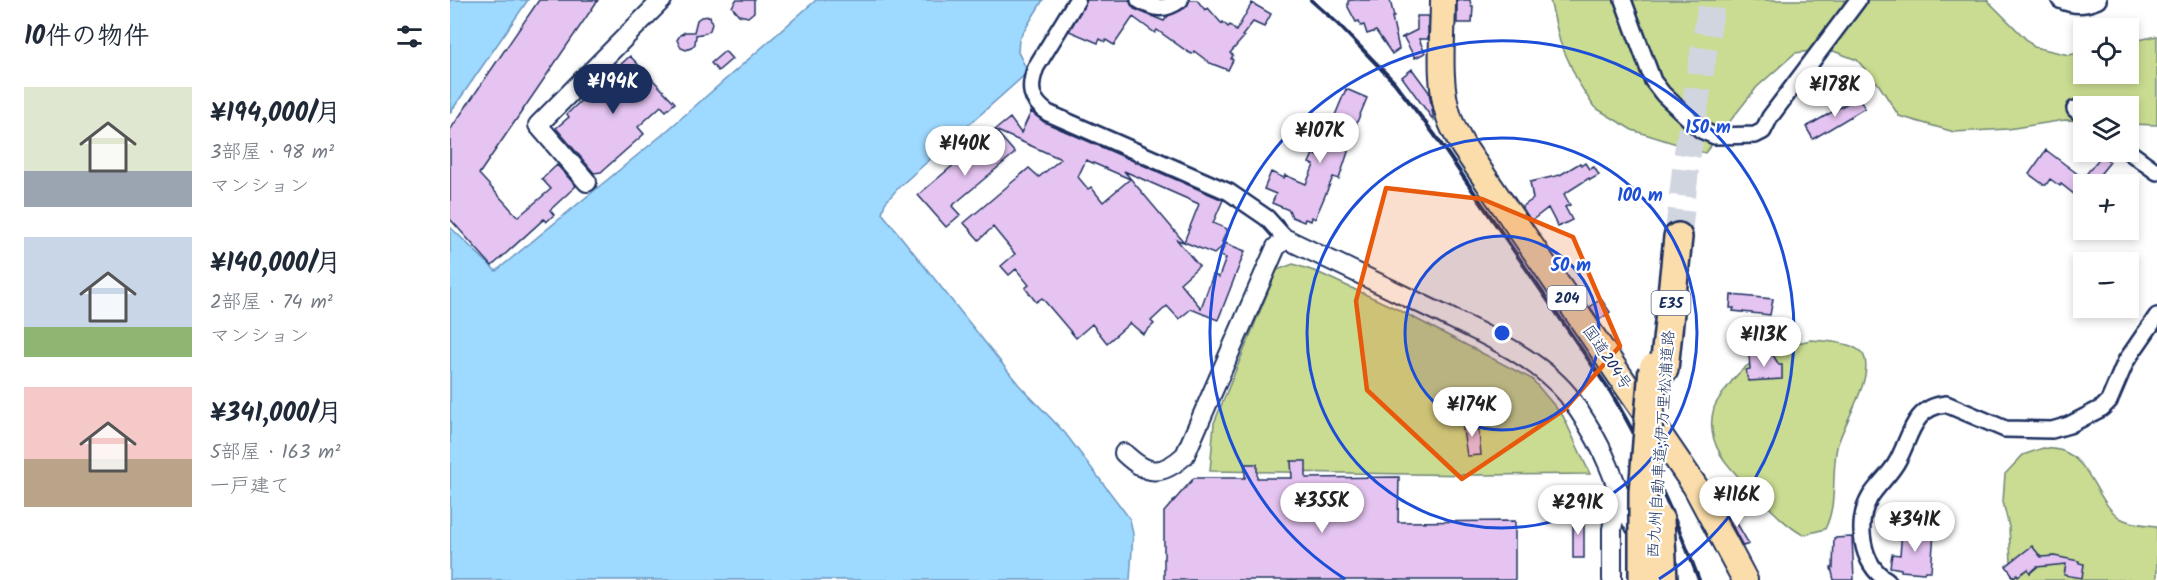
<!DOCTYPE html>
<html lang="ja">
<meta charset="utf-8">
<style>
body{margin:0;font-family:Kalam,"Klee One",sans-serif;background:#f6f6f7;color:#1f2937;height:100vh;display:flex;flex-direction:column;font-size:22px;white-space:nowrap}
*{box-sizing:border-box;margin:0}
p{font-size:20px;color:#747a83}
.icon{flex:none;width:33px;height:33px;fill:none;stroke:currentColor;stroke-width:2;stroke-linecap:round;stroke-linejoin:round}
.map{position:relative;flex:1;overflow:hidden}
.details{display:flex;flex-direction:column;background:#fff;width:450px}
.details>*{flex:none}
.controls{position:absolute;left:1623px;top:18px;display:grid;gap:12px}
.controls a{display:grid;place-items:center;width:66px;height:66px;border-radius:0px;background:#fff;box-shadow:0 3px 9px #0003;font-size:30px}
.price{position:absolute;translate:-50% -51px;padding:0 14px;border-radius:21px;background:#fff;color:#222;font-size:20px;line-height:39px;filter:drop-shadow(0 2px 3px #0008)}
.price::after{content:'';position:absolute;left:50%;top:36px;width:18px;height:14px;margin-left:-9px;background:inherit;clip-path:polygon(0 0,100% 0,50% 100%)}
.price.active{background:#1b2f5e;color:#fff}
ul{padding:0;list-style:none}
li{display:flex;align-items:center;gap:18px;height:150px;padding:0 24px}
li span{display:grid;place-items:center;flex:none;width:168px;height:120px;border-radius:0px;color:#555}
li>.icon{margin-inline-start:auto}
span .icon{width:72px;height:72px;fill:#fffc;stroke-width:1}
li b{font-size:26px}
h2{display:flex;justify-content:space-between;align-items:center;height:72px;padding:0 24px;font-size:26px}
main{display:flex;flex:1;min-height:0}
.map>svg:first-child{display:block}
.green{fill:#c9dc91;stroke:#728678;stroke-width:1.5}
.water{fill:#9ed9ff;stroke:#6a95bf;stroke-width:1.5}
.building{fill:#e5c4f1;stroke:#1b2f5e;stroke-width:1.5;fill-rule:evenodd}
.lines{fill:none;stroke-linecap:round;stroke-linejoin:round}
.motorway-tunnel{stroke:#d1d5df;stroke-width:27;stroke-dasharray:27 14;stroke-linecap:butt}
.minor-casing{stroke:#1b2f5e;stroke-width:20}
.tertiary-casing{stroke:#1b2f5e;stroke-width:22}
.trunk-casing{stroke:#1b2f5e;stroke-width:28}
.motorway-casing{stroke:#1b2f5e;stroke-width:32}
.minor{stroke:#fff;stroke-width:15}
.tertiary{stroke:#fff;stroke-width:18}
.trunk{stroke:#fbddab;stroke-width:24}
.motorway{stroke:#fbddab;stroke-width:27}
.rail{stroke:#1b2f5e;stroke-width:4}
.motorway-bridge-casing{stroke:#1b2f5e;stroke-width:32;stroke-linecap:butt}
.motorway-bridge{stroke:#fbddab;stroke-width:27}
.marked{fill:#e8590c;fill-opacity:0.2;stroke:#e8590c;stroke-width:4.5;stroke-linejoin:round}
.ring{fill:none;stroke:#1d4ed8;stroke-width:3}
.labels{text-anchor:middle;stroke-width:4.5;stroke-linejoin:round;paint-order:stroke}
.shield{fill:#fff;stroke:#5f6d8e;stroke-width:1.5}
.shield-label{font-size:15px;font-weight:bold;fill:#1b2f5e}
.street-label{font-size:16px;fill:#1b2f5e;stroke:#fff}
.centre{fill:#1d4ed8;stroke:#fff;stroke-width:3}
.ring-label{font-size:18px;text-anchor:middle;font-weight:bold;fill:#1d4ed8;stroke:#fff;stroke-width:4.5;stroke-linejoin:round;paint-order:stroke}
</style>
<main>
<section class="details">
<h2>10件の物件<svg class="icon" aria-label="filters" viewBox="0 0 24 24"><path d="M4 7h16M4 17h16"/><circle cx="9" cy="7" r="2"/><circle cx="15" cy="17" r="2"/></svg></h2>
<ul>
<li><span style="background:linear-gradient(#dfe7d0 70%,#9aa5b1 0)"><svg class="icon" aria-label="home" viewBox="0 0 24 24"><path d="M3 11l9-7 9 7M6 9v11h12V9"/></svg></span><div><b>¥194,000/月</b><p>3部屋 · 98 m²</p><p>マンション</p></div></li>
<li><span style="background:linear-gradient(#c9d6e8 75%,#8fb573 0)"><svg class="icon" aria-label="home" viewBox="0 0 24 24"><path d="M3 11l9-7 9 7M6 9v11h12V9"/></svg></span><div><b>¥140,000/月</b><p>2部屋 · 74 m²</p><p>マンション</p></div></li>
<li><span style="background:linear-gradient(#f6c9c9 60%,#b9a48a 0)"><svg class="icon" aria-label="home" viewBox="0 0 24 24"><path d="M3 11l9-7 9 7M6 9v11h12V9"/></svg></span><div><b>¥341,000/月</b><p>5部屋 · 163 m²</p><p>一戸建て</p></div></li>
</ul>
</section>
<div class="map">
<svg width="1707" height="580" viewBox="0 0 1707 580">
<rect width="100%" height="100%" fill="#fff"/>
<filter id="ink" filterUnits="userSpaceOnUse"><feTurbulence type="fractalNoise" baseFrequency=".0167" numOctaves="2"/><feDisplacementMap in="SourceGraphic" scale="12" xChannelSelector="R" yChannelSelector="G"/><feConvolveMatrix kernelMatrix="1 2 1 2 8 2 1 2 1" color-interpolation-filters="sRGB"/></filter>
<g filter="url(#ink)">
<path class="green" d="M1100,0H1537L1584,47L1619,55L1633,52L1634,74H1678L1679,42L1707,36V125L1679,124L1678,106H1634L1633,121L1615,120L1558,129L1504,132L1449,116L1429,85L1407,60L1378,49L1345,53L1307,87L1255,153L1182,130L1144,107L1128,82L1110,42Z
M843,264L867,272L947,309L1082,379L1113,416L1140,474L1028,475L760,471L764,423L827,270Z
M1361,340C1375,341 1411,342 1415,359C1421,383 1394,422 1387,447C1381,474 1388,503 1375,529L1353,535C1334,524 1320,508 1305,493C1281,470 1253,445 1264,408C1266,401 1272,395 1276,389C1296,358 1326,347 1361,340Z
M1593,448C1600,449 1611,449 1617,453C1643,467 1647,502 1670,518C1680,524 1696,525 1707,526V580H1562L1559,527L1553,502L1555,474L1573,455Z"/>
<path class="water" d="M0,0H78L0,113Z
M366,0H593L569,39L568,52L578,72L449,187L435,203L432,213L569,385L615,433L680,519L683,534L680,580H0V227L46,271L212,135Z"/>
<path class="building" d="M89,0H148L29,174L68,217L101,189L92,179L107,165L126,186L100,210L104,215L96,222L94,219L42,266L0,219V130Z
M286,0H304V12L298,17L289,15L282,7Z
M637,0H679L684,9L714,21L718,16L735,8L740,0H747L755,10L758,8L772,24L773,22L778,27L780,25L786,31L802,3L821,14L814,27L803,22L792,36L794,37L780,53L783,55L781,59L783,60L778,70L760,63L744,51L742,54L738,52L707,30L705,33L683,17L664,45L656,40L655,42L650,39L648,43L619,31Z
M940,0L944,17H942L949,49L942,54L926,31L917,34L914,25L911,26L909,21L906,22L898,7V1L901,0Z
M1007,0H1020L1021,6H1023L1022,23H1007Z
M260,16L262,24L260,30L256,33L246,35L245,44L241,48L236,50L231,48L227,40L230,35L235,32H244L247,20L251,17Z
M967,16H978V39H969L975,53L965,58L954,38H951L967,30Z
M275,51L282,59L268,71L261,63Z
M180,56L225,103L216,111L211,106L188,127L194,134L151,172L144,173L106,128L119,117L117,114L138,94Z
M962,69L979,92L984,121L952,77Z
M896,89L917,98L900,139L902,140L889,179L883,177L865,219L862,217L861,221L855,219L854,222L842,217L839,210L822,203L826,194L814,189L821,172L834,178L835,175L856,184L864,165L859,163L863,154L868,156Z
M1408,97L1415,108L1363,139L1356,127Z
M581,112L594,122L773,200L763,223L777,229L772,242L795,251L768,320L741,309L729,319L717,306L701,321L704,324L693,334L680,323L657,343L642,324L626,338L592,298L586,302L575,288L579,285L566,269L559,275L551,266L565,254L543,227L529,240L514,223L579,168L589,177L611,159L545,130L560,118L571,133ZM636,160L680,179L653,202L641,187L638,189L628,177ZM674,171L749,204L734,242L764,254L775,244L770,256L776,258L769,277L763,275L751,308L730,283L749,266L727,240L734,242Z
M545,130L565,153L502,206L510,215L496,227L468,195Z
M1596,150L1633,178L1652,155L1660,162L1642,184H1634V202L1611,184L1610,186L1600,179L1596,185H1594L1579,174Z
M1130,163L1132,165L1135,163L1139,169L1144,167L1149,175L1140,180L1139,178L1114,194L1120,205L1115,207L1122,220L1108,227L1098,208L1081,221L1072,207L1083,199L1080,182L1110,175Z
M1281,295L1323,299L1320,315L1283,311L1284,308H1280Z
M1151,299L1160,312L1149,320L1140,307Z
M1299,355H1323L1329,365H1332V379L1298,381L1296,370L1300,369Z
M1028,421L1031,455L1017,456L1012,423Z
M841,461H856V478L949,477L948,522L1065,521V580H714V512L744,478H795V464H807V478H842Z
M1278,508L1299,544L1293,546L1274,510Z
M1123,514H1134V558H1123Z
M1452,531L1484,533L1481,571H1475L1474,573L1451,571V569L1440,567L1442,554L1450,555Z
M1402,537L1404,580H1384L1381,568H1383L1384,538Z
M1582,546L1591,557L1604,556L1629,561V563L1634,564L1632,578L1614,575L1616,564L1587,567L1580,573L1578,569L1568,576L1567,574L1564,577L1556,566Z"/>
<g class="lines">
<path class="motorway-tunnel" d="M1228,237L1237,156L1262,0"/>
<g class="minor-casing">
<path id="minor" d="M627,0L586,67C578,88 580,100 598,113L779,192L817,218L836,239
M689,0C704,9 715,11 730,0
M1173,0L1203,81L1213,94L1251,130L1265,136L1305,135L1313,131L1320,117L1408,0
M1610,0C1624,6 1634,6 1648,0
M1625,109L1634,116
M1678,151L1707,172
M1437,580C1411,565 1405,522 1420,497C1428,484 1441,474 1448,460C1461,436 1463,407 1496,404L1555,429L1602,430L1619,425L1652,408L1659,401L1676,361L1707,316"/>
</g>
<g class="tertiary-casing">
<path id="tertiary" d="M137,182L88,125L212,0
M674,453C697,475 711,477 735,455L826,247L836,239C887,263 937,287 988,312C1031,333 1087,357 1118,395C1133,416 1147,438 1157,462C1168,486 1175,516 1192,536
M1162,580V529L1169,493"/>
</g>
<g class="trunk-casing">
<path id="trunk" d="M993,0C993,38 987,80 999,117C1002,127 1008,137 1013,146L1245,486L1295,580"/>
</g>
<g class="motorway-casing">
<path id="motorway" d="M1214,369L1228,237"/>
</g>
<use href="#minor" class="minor"/>
<use href="#tertiary" class="tertiary"/>
<use href="#trunk" class="trunk"/>
<use href="#motorway" class="motorway"/>
<path class="rail" d="M861,0L888,24L944,82L984,134L1160,391C1196,451 1224,514 1249,580"/>
<g class="motorway-bridge-casing">
<path id="motorway-bridge" d="M1210,520L1213,580
M1193,580V492L1203,368"/>
</g>
<use href="#motorway-bridge" class="motorway-bridge"/>
</g>
</g>
<path class="marked" d="M936,188L1032,199L1123,237L1170,346L1114,410L1012,479L917,390L906,301Z"/>
<circle cx="1052" cy="333" r="97" fill="#1d4ed8" fill-opacity=".12"/>
<g class="ring">
<circle cx="1052" cy="333" r="97"/>
<circle cx="1052" cy="333" r="195"/>
<path d="M895 579A292 292 0 1 1 1209 579"/>
</g>
<g class="labels">
<g class="shield">
<rect x="1097.5" y="286" width="39" height="24" rx="4.5"/>
<rect x="1201.5" y="291" width="39" height="24" rx="4.5"/>
</g>
<g class="shield-label">
<text x="1117" y="303">204</text>
<text x="1221" y="308">E35</text>
</g>
<g class="street-label">
<text transform="translate(1158 357) rotate(56)" y="6">国道204号</text>
<text transform="translate(1210 444) rotate(-86)" y="6">西九州自動車道;伊万里松浦道路</text>
</g>
</g>
<circle cx="1052" cy="333" r="9" class="centre"/>
<g class="ring-label">
<text x="1258" y="133">150 m</text>
<text x="1190" y="201">100 m</text>
<text x="1121" y="271">50 m</text>
</g>
</svg>
<div class="controls">
<a><svg class="icon" aria-label="locate" viewBox="0 0 24 24"><circle cx="12" cy="12" r="6"/><path d="M12 2v4M12 18v4M2 12h4M18 12h4"/></svg></a>
<a><svg class="icon" aria-label="layers" viewBox="0 0 24 24"><path d="M12 4l9 5-9 5-9-5zM3 14l9 5 9-5"/></svg></a>
<a>+</a>
<a>−</a>
</div>
<b class="price active" style="left:163px;top:115px">¥194K</b>
<b class="price" style="left:1385px;top:118px">¥178K</b>
<b class="price" style="left:870px;top:164px">¥107K</b>
<b class="price" style="left:515px;top:177px">¥140K</b>
<b class="price" style="left:1314px;top:368px">¥113K</b>
<b class="price" style="left:1022px;top:438px">¥174K</b>
<b class="price" style="left:1287px;top:528px">¥116K</b>
<b class="price" style="left:872px;top:534px">¥355K</b>
<b class="price" style="left:1128px;top:536px">¥291K</b>
<b class="price" style="left:1465px;top:553px">¥341K</b>
</div>
</main>
